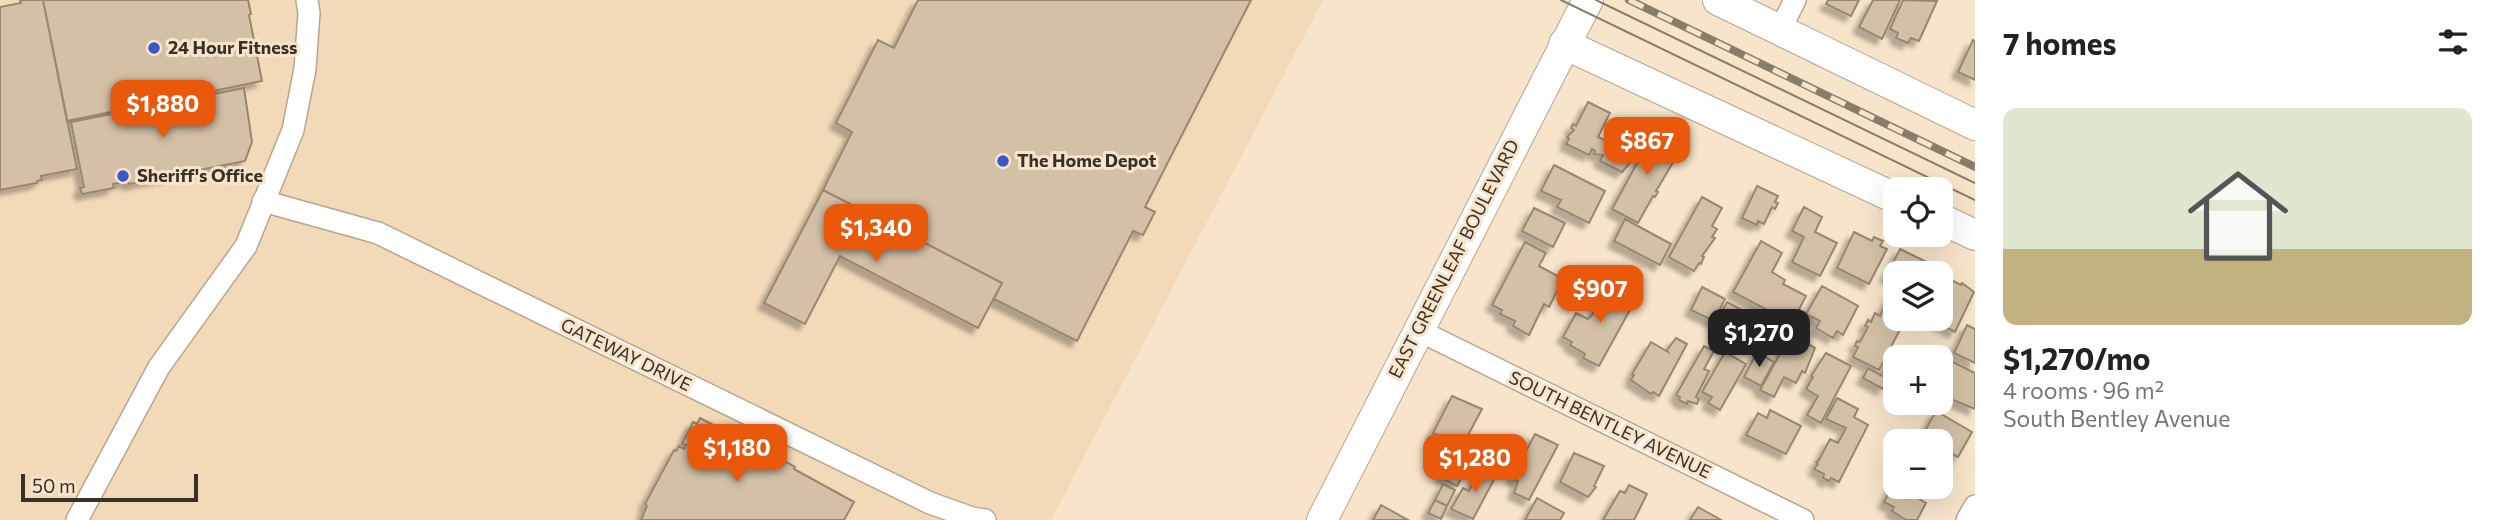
<!DOCTYPE html>
<meta charset="utf-8">
<style>
body{margin:0;font-family:Commissioner,sans-serif;background:#f2f2f2;color:#222;height:100vh;display:flex;flex-direction:column;font-size:26px;white-space:nowrap}
*{box-sizing:border-box;margin:0}
p{font-size:23px;color:#767676}
.icon{flex:none;width:38px;height:38px;fill:none;stroke:currentColor;stroke-width:2;stroke-linecap:round;stroke-linejoin:round}
.map{position:relative;flex:1;overflow:hidden}
.drawer{display:flex;flex-direction:column;background:#fff;width:525px}
.drawer>*{flex:none}
.buttons{position:absolute;left:1883px;top:177px;display:grid;gap:14px}
.buttons a{display:grid;place-items:center;width:70px;height:70px;border-radius:14px;background:#fff;box-shadow:0 7px 28px #0002;font-size:35px}
.scale{position:absolute;left:21px;bottom:18px;width:177px;box-sizing:border-box;padding-left:7px;border:4px solid #393127;border-top:0;font-size:19px;line-height:24px;white-space:nowrap;color:#393127;-webkit-text-stroke:5px #f7e4ca;paint-order:stroke}
.price{position:absolute;translate:-50% -60px;padding:0 16px;border-radius:14px;background:#ea580c;color:#fff;font-size:23px;line-height:46px;filter:drop-shadow(0 2px 4px #0008)}
.price::after{content:'';position:absolute;left:50%;top:42px;width:21px;height:16px;margin-left:-10px;background:inherit;clip-path:polygon(0 0,100% 0,50% 100%)}
.price.current{background:#222;color:#fff}
ul{padding:0;list-style:none}
li{display:grid;align-content:center;gap:14px;height:371px;padding:0 28px}
li+li{border-top:2px solid #e0e0e0}
li span{display:grid;place-items:center;height:217px;border-radius:14px;color:#555}
li>.icon{margin-inline-start:auto}
span .icon{width:126px;height:126px;fill:#fffc;stroke-width:1}
li b{font-size:30px}
h2{display:flex;justify-content:space-between;align-items:center;height:84px;padding:0 28px;font-size:30px}
main{display:flex;flex:1;min-height:0}
.map>svg:first-child{display:block}
.built{fill:#f2dab9}
.building{fill:#d3c0a6;stroke:#98866e;stroke-width:2;filter:url(#shadow)}
.lines{fill:none;stroke-linecap:round;stroke-linejoin:round}
.street-casing{stroke:#b8a68c;stroke-width:24}
.secondary-casing{stroke:#b8a68c;stroke-width:32}
.street{stroke:#fff;stroke-width:21}
.secondary{stroke:#fff;stroke-width:30}
.tram{stroke:#887c6b;stroke-width:2}
.rail-casing{stroke:#887c6b;stroke-width:8}
.rail{stroke:#f7e4ca;stroke-width:5;stroke-dasharray:16;stroke-linecap:butt}
.poi-dot{fill:#3b58ca;stroke:#f7e4ca;stroke-width:2.5}
.labels{text-anchor:middle;stroke-width:6;stroke-linejoin:round;paint-order:stroke}
.poi-label{font-size:18px;font-weight:bold;fill:#393127;stroke:#f7e4ca;text-anchor:start}
.street-label{font-size:18px;fill:#393127;stroke:#f7e4ca}
</style>
<main>
<div class="map">
<svg width="1975" height="520" viewBox="0 0 1975 520">
<defs>
<filter id="shadow"><feDropShadow dx="-6" dy="6" stdDeviation="2" flood-color="#0004"/></filter>
</defs>
<rect width="100%" height="100%" fill="#f7e4ca"/>
<path class="built" d="M0,0H1323L1051,520H0Z"/>
<path class="building" d="M20,0H43L77,169L41,176L42,180L37,181V183L0,190V7L21,3Z
M43,0H248L251,14L249,15L262,81L67,121Z
M918,0H1251L1145,207L1155,212L1143,235L1133,231L1077,341L994,299L1002,283L823,190L852,132L836,123L878,40L894,48Z
M1828,0H1859L1851,16L1826,4Z
M1873,0H1900L1882,39L1859,27Z
M1903,0L1937,1L1919,41L1911,38L1908,43L1896,38L1898,33L1890,29Z
M1973,40L1975,42V80L1958,72Z
M244,88L252,142L245,161L129,184L128,181L113,184L114,188L82,194L80,188L84,187L71,122Z
M1588,102L1610,113L1598,137L1609,142L1621,118L1644,130L1632,154L1634,155L1632,159L1629,158L1627,162L1630,163L1622,172L1600,161L1603,155L1594,154L1595,151L1592,149L1589,155L1566,144L1569,139L1567,137L1574,130L1571,128L1573,124L1576,126Z
M1654,132L1680,146L1676,153L1678,154L1656,191L1658,192L1655,197L1653,196L1638,223L1612,209Z
M1554,165L1605,191L1589,223L1557,207L1561,200L1541,191Z
M1757,186L1778,196L1775,202L1778,203L1775,209L1772,207L1764,224L1758,221L1757,225L1742,218Z
M823,190L1002,283L978,328L840,256L805,324L764,303Z
M1702,197L1722,208L1712,226L1717,229L1712,237L1715,238L1702,256L1704,257L1701,264L1699,263L1694,271L1669,257Z
M1804,207L1822,217L1815,232L1837,243L1820,276L1792,262L1804,237L1792,231Z
M1534,208L1565,223L1553,247L1522,231Z
M1625,219L1671,244L1660,265L1614,241Z
M1854,232L1872,241L1874,237L1883,241L1880,246L1887,249L1869,284L1837,268Z
M1761,241L1782,253L1772,272L1785,280L1783,284L1806,296L1792,323L1733,292Z
M1525,242L1546,253L1539,266L1563,279L1549,307L1544,304L1529,335L1513,326L1515,321L1500,314L1502,310L1492,305Z
M1900,249L1933,265L1929,273H1895V281L1886,276Z
M1580,266L1601,278L1590,298L1569,286Z
M1941,275L1961,285L1962,283L1974,292L1955,332L1928,318H1941Z
M1609,285L1636,299L1599,366L1583,358L1585,354L1570,345L1572,342L1563,337L1576,313L1588,319L1592,315Z
M1822,286L1858,306L1843,335L1837,331L1833,338L1816,328L1820,321L1806,314Z
M1702,287L1725,299L1714,321L1691,310Z
M1893,290L1895,291V318H1906L1879,370L1853,357L1858,347L1855,346L1857,341L1860,342L1868,327L1865,326L1868,320L1871,322L1875,313L1880,316Z
M1727,302L1740,309L1724,336L1716,331L1721,323L1717,320Z
M1967,325L1975,329V363L1954,353Z
M1791,334L1815,348L1805,373L1802,371L1796,383L1784,377L1774,397L1760,390Z
M1676,338L1687,344L1659,396L1653,392L1651,394L1631,380L1634,375L1632,374L1651,342L1668,352L1667,350Z
M1704,346L1714,351L1704,369L1709,371L1696,397L1699,399L1697,404L1688,401L1687,404L1679,400L1680,397L1676,395Z
M1894,350L1909,357H1895V378L1883,372Z
M1725,352L1746,364L1720,410L1708,403L1712,397L1702,392Z
M1757,352L1774,362L1761,386L1744,377Z
M1826,353L1851,366L1821,423L1807,415L1818,396L1806,389L1813,377L1811,376Z
M1947,359L1975,373V409L1941,395V372Z
M1868,368L1888,379L1883,389L1863,378Z
M1452,396L1482,409L1461,448L1456,445L1452,451L1438,444L1442,437L1433,433Z
M1837,398L1858,409L1854,417L1868,425L1839,482L1831,478L1829,481L1823,478L1824,474L1814,469L1818,464L1816,462L1819,460L1830,439L1838,443L1846,428L1826,419Z
M1770,410L1801,426L1786,454L1746,435L1758,413L1767,418Z
M1936,411L1972,432L1958,457L1946,451L1941,460V441H1919Z
M700,418L760,450L761,448L795,467L794,469L854,502L844,520H641L647,506L645,504L674,450L676,451L679,446L684,449L686,445L682,444L693,422L697,424Z
M1535,434L1558,445L1529,500L1514,493L1518,481L1512,478Z
M1455,450L1471,459L1457,486L1441,477Z
M1574,453L1604,466L1594,486L1596,487L1588,497L1560,482Z
M1482,466L1497,474L1473,519L1451,509L1463,488L1469,491Z
M1895,481V486H1917L1918,490L1914,496L1926,503L1917,520H1906L1892,511L1894,507L1884,502Z
M1443,484L1455,490L1447,506L1435,500Z
M1629,485L1647,494L1634,520H1603L1620,491L1625,493Z
M1537,498L1564,513L1560,520H1525Z
M1435,500L1447,506L1441,519L1428,513Z
M1381,505L1408,520H1373Z
M1698,507L1721,520H1690Z"/>
<g class="lines">
<g class="street-casing">
<path id="street" d="M1780,30L1795,0
M263,201L378,233L930,503L972,518L985,520
M1418,330L1803,520
M77,520L159,367L246,246L293,130L305,69L309,13L307,0
M1967,520L1975,506"/>
</g>
<g class="secondary-casing">
<path id="secondary" d="M1718,0L1975,125
M1564,44L1895,198
M1941,219L1975,235
M1322,520L1588,0"/>
</g>
<use href="#street" class="street"/>
<use href="#secondary" class="secondary"/>
<path class="tram" d="M1561,0L1975,200
M1596,0L1975,183"/>
<g class="rail-casing">
<path id="rail" d="M1629,0L1975,167"/>
</g>
<use href="#rail" class="rail"/>
</g>
<g class="poi-dot">
<circle cx="154" cy="48" r="7"/>
<circle cx="1003" cy="161" r="7"/>
<circle cx="123" cy="176" r="7"/>
</g>
<g class="labels">
<g class="poi-label">
<text x="168" y="54">24 Hour Fitness</text>
<text x="1017" y="167">The Home Depot</text>
<text x="137" y="182">Sheriff's Office</text>
</g>
<g class="street-label">
<text transform="translate(1454 259) rotate(-63)" y="6">EAST GREENLEAF BOULEVARD</text>
<text transform="translate(626 355) rotate(26)" y="6">GATEWAY DRIVE</text>
<text transform="translate(1610 425) rotate(26)" y="6">SOUTH BENTLEY AVENUE</text>
</g>
</g>
</svg>
<div class="buttons">
<a><svg class="icon" aria-label="locate" viewBox="0 0 24 24"><circle cx="12" cy="12" r="6"/><path d="M12 2v4M12 18v4M2 12h4M18 12h4"/></svg></a>
<a><svg class="icon" aria-label="layers" viewBox="0 0 24 24"><path d="M12 4l9 5-9 5-9-5zM3 14l9 5 9-5"/></svg></a>
<a>+</a>
<a>−</a>
</div>
<div class="scale">50 m</div>
<b class="price" style="left:163px;top:140px">$1,880</b>
<b class="price" style="left:1647px;top:177px">$867</b>
<b class="price" style="left:876px;top:264px">$1,340</b>
<b class="price" style="left:1600px;top:325px">$907</b>
<b class="price current" style="left:1759px;top:369px">$1,270</b>
<b class="price" style="left:737px;top:484px">$1,180</b>
<b class="price" style="left:1475px;top:494px">$1,280</b>
</div>
<section class="drawer">
<h2>7 homes<svg class="icon" aria-label="filters" viewBox="0 0 24 24"><path d="M4 7h16M4 17h16"/><circle cx="9" cy="7" r="2"/><circle cx="15" cy="17" r="2"/></svg></h2>
<ul>
<li><span style="background:linear-gradient(#dfe7d0 65%,#c2b280 0)"><svg class="icon" aria-label="home" viewBox="0 0 24 24"><path d="M3 11l9-7 9 7M6 9v11h12V9"/></svg></span><div><b>$1,270/mo</b><p>4 rooms · 96 m²</p><p>South Bentley Avenue</p></div></li>
</ul>
</section>
</main>
